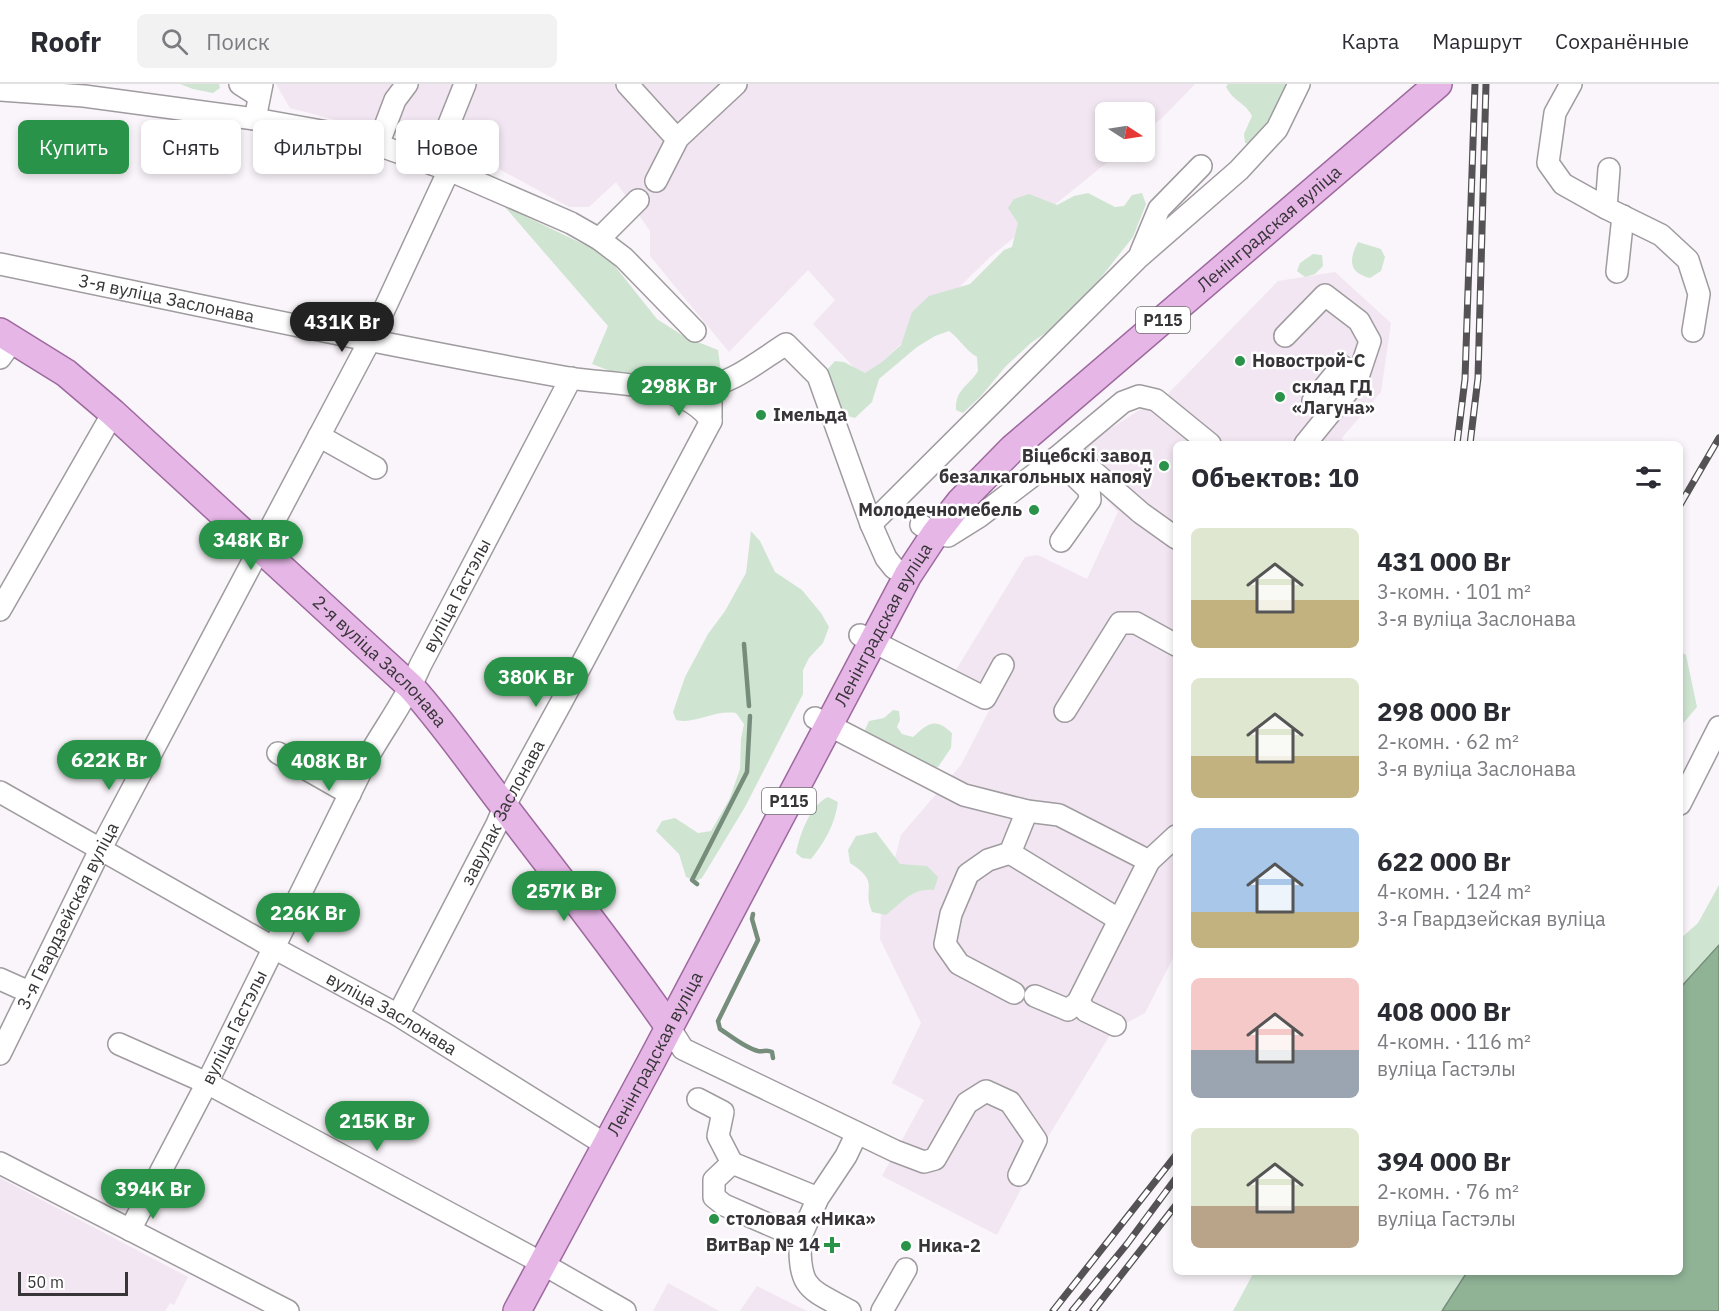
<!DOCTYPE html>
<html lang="ru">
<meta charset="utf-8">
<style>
body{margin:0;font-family:"IBM Plex Sans",sans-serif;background:#f2f2f3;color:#2b2b33;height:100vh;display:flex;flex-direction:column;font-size:22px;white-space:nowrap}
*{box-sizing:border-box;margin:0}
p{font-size:20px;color:#7c7c81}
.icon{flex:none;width:33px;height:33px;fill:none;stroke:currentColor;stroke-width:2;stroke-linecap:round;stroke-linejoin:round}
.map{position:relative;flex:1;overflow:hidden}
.drawer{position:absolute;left:1173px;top:357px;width:510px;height:834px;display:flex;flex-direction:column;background:#fff;border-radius:9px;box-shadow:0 3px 9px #0003}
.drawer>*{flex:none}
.banner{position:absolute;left:18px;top:36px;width:570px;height:54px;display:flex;gap:12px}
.needle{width:39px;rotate:102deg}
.buttons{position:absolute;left:1095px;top:18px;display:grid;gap:12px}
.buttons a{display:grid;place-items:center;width:60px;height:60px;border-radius:9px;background:#fff;box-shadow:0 3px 9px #0003;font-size:30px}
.scale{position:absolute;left:18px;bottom:15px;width:110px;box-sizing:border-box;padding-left:6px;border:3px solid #373537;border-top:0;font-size:16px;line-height:21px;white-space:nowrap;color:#373537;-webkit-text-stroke:4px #fff;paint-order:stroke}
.price{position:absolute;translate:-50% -51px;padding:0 14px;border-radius:21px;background:#2a934a;color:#fff;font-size:20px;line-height:39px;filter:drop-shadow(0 2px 3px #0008)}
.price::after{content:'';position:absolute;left:50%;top:36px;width:18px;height:14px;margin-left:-9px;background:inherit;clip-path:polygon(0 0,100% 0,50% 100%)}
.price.selected{background:#222;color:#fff}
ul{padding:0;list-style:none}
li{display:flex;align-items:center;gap:18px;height:150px;padding:0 18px}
li span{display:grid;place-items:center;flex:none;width:168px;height:120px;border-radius:9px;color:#555}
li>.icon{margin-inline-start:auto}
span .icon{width:72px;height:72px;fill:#fffc;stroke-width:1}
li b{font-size:26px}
h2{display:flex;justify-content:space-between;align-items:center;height:72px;padding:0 18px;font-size:26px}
.tag{padding:0 21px;border-radius:9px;background:#fff;box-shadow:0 3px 9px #0003;font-size:21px;line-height:54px}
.tag.selected{background:#2a934a;color:#fff}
header{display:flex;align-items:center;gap:36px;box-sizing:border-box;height:84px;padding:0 30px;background:#fff;border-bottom:2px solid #e1e1e2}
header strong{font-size:28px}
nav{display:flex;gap:33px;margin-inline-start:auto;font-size:21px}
.search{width:420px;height:54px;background:#f2f2f3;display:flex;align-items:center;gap:15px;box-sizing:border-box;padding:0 21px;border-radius:9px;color:#7c7c81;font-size:22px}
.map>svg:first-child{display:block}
.built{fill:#f1e6f1}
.green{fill:#cfe5d2}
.water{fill:#90b396;stroke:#758d7a;stroke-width:1.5}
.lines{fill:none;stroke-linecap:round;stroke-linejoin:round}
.stream{stroke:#758d7a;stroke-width:4.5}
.minor-casing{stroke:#9f9b9f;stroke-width:24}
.major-casing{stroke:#9d699e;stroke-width:30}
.minor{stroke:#fff;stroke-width:21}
.major{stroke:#e5b6e6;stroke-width:27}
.rail-casing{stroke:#555255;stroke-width:7}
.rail{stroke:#fff;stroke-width:4.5;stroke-dasharray:14;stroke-linecap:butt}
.poi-dot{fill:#2a934a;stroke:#fff;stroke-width:2}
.labels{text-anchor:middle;stroke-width:5;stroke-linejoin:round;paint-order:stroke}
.shield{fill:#fff;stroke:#737273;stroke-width:1.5}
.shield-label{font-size:16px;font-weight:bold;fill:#373537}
.street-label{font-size:18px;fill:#373537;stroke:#fff}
.poi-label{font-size:18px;font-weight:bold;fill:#373537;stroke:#fff;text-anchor:start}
</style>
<header>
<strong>Roofr</strong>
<div class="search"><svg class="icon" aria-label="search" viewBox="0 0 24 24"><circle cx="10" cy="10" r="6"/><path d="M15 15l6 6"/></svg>Поиск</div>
<nav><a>Карта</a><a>Маршрут</a><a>Сохранённые</a></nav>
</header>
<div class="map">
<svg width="1719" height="1227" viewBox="0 0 1719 1227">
<rect width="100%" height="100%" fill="#faf5fa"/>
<path class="built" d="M276,0H1195L1164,32L1145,48L1144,28H1106V68H1120L990,173L865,295L813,240L835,216L808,186L729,268L650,172V147L616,98L589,123H569L477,73L290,24Z
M1335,188L1391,239L1381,308L1341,355L1352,360H1176V868L1145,929L1113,946L1048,1053L997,1151L882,1092L924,1016L892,999L921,939L880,855L881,827L901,751L961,681L995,615L951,594L1025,473L1038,471L1087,495L1118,428L1068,372L1141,325L1154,324L1278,197Z
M0,1094L188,1193L174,1221L170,1219L165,1227H0Z
M668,1199L719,1227H653Z
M757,1202L807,1227H740Z"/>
<path class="green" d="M180,0H219L220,4L213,9L193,5Z
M1228,0H1288L1263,50L1252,60L1245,59L1244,50L1252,32C1245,18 1235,19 1226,3Z
M1088,109L1115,123L1124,122L1132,111L1142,109L1146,120L1133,153L1080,220L1058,241L1032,258L1006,282L981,312L963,329L956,326C955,305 968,303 978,287L977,273C966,267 960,255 949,247L935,252L917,263L879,295L872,318L855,334L837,329L826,287L835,277L844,278L865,289L882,278L901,261L912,228L929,212L970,200L1004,166L1012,163L1018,139L1008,124L1014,115L1029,110L1057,121L1074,112Z
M504,122L606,171L657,235L685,253L718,266L721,288L664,293L618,290L592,280L608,242Z
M1358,158L1381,165L1385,173L1381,187L1370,194C1348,189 1349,175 1358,158Z
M1313,170L1322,171L1323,182L1315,190L1305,193L1297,187L1300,179Z
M751,447L760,457L775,488L802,506L821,529L829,543L823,559L809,574L803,586V610L745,723L702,794L696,797L686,793L679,770L656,747L662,737L675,734L698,749L711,747L729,716L740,685L741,655L744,640L736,629C712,626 695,641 676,636L673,628L685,593L708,550L725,527L746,489Z
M1680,567L1686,571L1697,623L1680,643Z
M893,626L899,627L900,636L897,643L902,650L913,653C928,639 935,633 952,649L951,664L938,683L925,684L864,648L869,637L884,634Z
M828,713L838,718C835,740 825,758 811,775L802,774L796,769C800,750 810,721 828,713Z
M876,748L900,780L927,782L938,793L934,806C911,804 903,818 886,831L872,828C861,803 882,800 850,779L848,766L856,752Z
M1719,801V861L1680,904V855L1698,839Z
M1254,1188H1467L1442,1227H1233Z"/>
<path class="water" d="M1719,861V1227H1442L1467,1188H1680V904Z"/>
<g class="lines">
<path class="stream" d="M744,560L749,622
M697,800L692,796L747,688L750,632
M753,830L752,835L758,856L718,937L720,945C731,952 745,964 758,967C764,968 766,965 772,968L773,974"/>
<g class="minor-casing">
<g id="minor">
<path d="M240,0L259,12"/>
<path d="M627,0L677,55"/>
<path d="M1571,0L1555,29L1548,79L1563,100L1606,124L1661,151L1688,176L1699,210L1693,247"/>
<path d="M0,6L84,12L255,35L355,53L449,86L571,139L599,155L624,174L695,247"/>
<path d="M255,35L262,0"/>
<path d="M378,61L395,16L407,0"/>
<path d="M433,80L465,0"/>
<path d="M656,97L678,54L736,0"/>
<path d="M1606,124L1609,85"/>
<path d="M599,155L638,116"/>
<path d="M1141,168L1159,125L1201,82"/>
<path id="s1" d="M0,180C189,219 378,260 569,294C612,301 685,297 711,337"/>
<path d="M1617,188L1623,132"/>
<path d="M1285,252L1325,211L1359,237L1370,257L1357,296L1305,360"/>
<path d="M0,274L13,256"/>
<path d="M699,304C731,301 759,277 786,260L818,292L871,440L886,474L894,484L908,491"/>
<path d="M1313,317L1342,282L1357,296"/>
<path d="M319,352L376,384"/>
<path d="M1056,374L1079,375L1141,429L1176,454"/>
<path d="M1056,374L1089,406L1090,416L1061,457"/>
<path d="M871,440L1138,174L1239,86L1277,45L1299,0"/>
<path d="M921,441L935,450L948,452L980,432L1056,374L1123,318L1139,312L1156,316L1210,360"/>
<path d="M0,526L113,329"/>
<path d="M860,551L985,614L1003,581"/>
<path d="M1065,627L1120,539H1136L1176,561"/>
<path d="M815,634L964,711L1027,727L1059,731L1149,777L1176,752"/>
<path d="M278,669L350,710"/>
<path id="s2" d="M0,708L274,864L398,931L606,1061"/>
<path d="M1680,720L1719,643"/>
<path d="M1010,769L1118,835"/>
<path d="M0,895L29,908"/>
<path d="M1014,909L959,880L945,860L951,830L968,790L988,776L1010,769L1027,727"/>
<path d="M1035,912L1068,926L1078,918L1149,777"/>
<path d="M1078,918L1086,927L1115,941"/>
<path id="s3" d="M398,931L497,740L504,723L561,619L711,337V303"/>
<path d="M669,943L683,965L895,1067L924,1078L935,1075L967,1019L986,1007L1010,1018L1036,1056L1019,1091"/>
<path d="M119,960L207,999L529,1172L625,1227"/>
<path id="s4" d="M0,970L100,766L370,256L449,86"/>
<path d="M698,1015L723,1028L718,1052L732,1079"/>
<path d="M0,1079L288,1227"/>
<path d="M818,1114L732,1079L714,1096V1113L724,1121L800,1154L818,1114L846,1072L857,1049"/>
<path id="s5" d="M130,1146L207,999L368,673C385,643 407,614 420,582L571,294"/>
<path d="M800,1154C799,1206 808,1204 850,1227"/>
<path d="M882,1227L906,1185"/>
</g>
</g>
<g class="major-casing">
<g id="major">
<path id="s6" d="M0,248L66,289L113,329L411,603C446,642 475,685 507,726C562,798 618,869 669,943"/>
<path id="s7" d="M517,1227L652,976L908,491L935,450L960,418L1012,365L1438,0"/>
</g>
</g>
<use href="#minor" class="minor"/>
<use href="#major" class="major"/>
<g class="rail-casing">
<path id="rail" d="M1457,360L1465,295L1475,0
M1470,360L1478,294L1486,0
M1680,421L1719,354
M1053,1227L1176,1071
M1072,1227L1127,1160L1176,1094
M1093,1227L1176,1121"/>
</g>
<use href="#rail" class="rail"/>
</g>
<g class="poi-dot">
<circle cx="1240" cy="277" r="6"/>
<circle cx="1280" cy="313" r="6"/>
<circle cx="761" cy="331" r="6"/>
<circle cx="1164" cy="382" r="6"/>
<circle cx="1034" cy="426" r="6"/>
<circle cx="714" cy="1135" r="6"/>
<path d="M829 1152h6v6h6v6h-6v6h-6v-6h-6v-6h6z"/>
<circle cx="906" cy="1162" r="6"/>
</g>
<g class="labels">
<g class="shield">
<rect x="1136" y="223" width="54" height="26" rx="4.5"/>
<rect x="762" y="704" width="54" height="26" rx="4.5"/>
</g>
<g class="shield-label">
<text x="1163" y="242">Р115</text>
<text x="789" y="723">Р115</text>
</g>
<g class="street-label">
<text dy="6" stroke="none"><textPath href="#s7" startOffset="1336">Ленінградская вуліца</textPath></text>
<text dy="6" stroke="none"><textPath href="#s1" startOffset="170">3-я вуліца Заслонава</textPath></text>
<text dy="6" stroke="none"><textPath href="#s5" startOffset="714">вуліца Гастэлы</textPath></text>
<text dy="6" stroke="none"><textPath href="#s7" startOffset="778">Ленінградская вуліца</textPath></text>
<text dy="6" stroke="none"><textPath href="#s6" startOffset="504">2-я вуліца Заслонава</textPath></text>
<text dy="6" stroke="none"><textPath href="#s3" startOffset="228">завулак Заслонава</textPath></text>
<text dy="6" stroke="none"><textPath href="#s4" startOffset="154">3-я Гвардзейская вуліца</textPath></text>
<text dy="6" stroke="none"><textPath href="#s2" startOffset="450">вуліца Заслонава</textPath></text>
<text dy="6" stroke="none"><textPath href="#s5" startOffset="228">вуліца Гастэлы</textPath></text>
<text dy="6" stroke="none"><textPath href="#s7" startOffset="292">Ленінградская вуліца</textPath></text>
</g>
<g class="poi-label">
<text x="1252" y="283">Новострой-С</text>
<text x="1292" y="309">склад ГД<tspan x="1292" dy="21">«Лагуна»</tspan></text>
<text x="773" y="337">Імельда</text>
<text x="1152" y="378" text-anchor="end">Віцебскі завод<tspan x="1152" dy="21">безалкагольных напояў</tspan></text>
<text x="1022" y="432" text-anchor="end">Молодечномебель</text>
<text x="726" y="1141">столовая «Ника»</text>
<text x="820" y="1167" text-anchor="end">ВитВар № 14</text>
<text x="918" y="1168">Ника-2</text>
</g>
</g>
</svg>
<div class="buttons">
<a><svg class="needle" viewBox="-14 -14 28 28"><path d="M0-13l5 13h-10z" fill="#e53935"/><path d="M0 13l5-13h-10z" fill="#7c7c81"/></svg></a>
</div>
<div class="scale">50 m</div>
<b class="price selected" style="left:342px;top:269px">431K Br</b>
<b class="price" style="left:679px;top:333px">298K Br</b>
<b class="price" style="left:251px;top:487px">348K Br</b>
<b class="price" style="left:536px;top:624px">380K Br</b>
<b class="price" style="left:109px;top:707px">622K Br</b>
<b class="price" style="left:329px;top:708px">408K Br</b>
<b class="price" style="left:564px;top:838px">257K Br</b>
<b class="price" style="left:308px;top:860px">226K Br</b>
<b class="price" style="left:377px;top:1068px">215K Br</b>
<b class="price" style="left:153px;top:1136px">394K Br</b>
<div class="banner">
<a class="tag selected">Купить</a>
<a class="tag">Снять</a>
<a class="tag">Фильтры</a>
<a class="tag">Новое</a>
</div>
<section class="drawer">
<h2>Объектов: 10<svg class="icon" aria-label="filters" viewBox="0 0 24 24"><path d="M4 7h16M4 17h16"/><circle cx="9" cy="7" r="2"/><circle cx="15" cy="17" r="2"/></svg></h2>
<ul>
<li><span style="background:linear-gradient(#dfe7d0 60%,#c2b280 0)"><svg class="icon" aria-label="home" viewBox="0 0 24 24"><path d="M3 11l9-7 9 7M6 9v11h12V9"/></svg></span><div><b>431 000 Br</b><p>3-комн. · 101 m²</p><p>3-я вуліца Заслонава</p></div></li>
<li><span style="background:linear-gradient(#dfe7d0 65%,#c2b280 0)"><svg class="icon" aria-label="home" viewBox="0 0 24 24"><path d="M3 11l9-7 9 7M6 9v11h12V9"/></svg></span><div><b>298 000 Br</b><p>2-комн. · 62 m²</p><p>3-я вуліца Заслонава</p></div></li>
<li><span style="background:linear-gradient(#a9c7e8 70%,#c2b280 0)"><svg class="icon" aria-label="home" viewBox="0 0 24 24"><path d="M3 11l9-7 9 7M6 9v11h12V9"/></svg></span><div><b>622 000 Br</b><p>4-комн. · 124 m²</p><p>3-я Гвардзейская вуліца</p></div></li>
<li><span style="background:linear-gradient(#f6c9c9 60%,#9aa5b1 0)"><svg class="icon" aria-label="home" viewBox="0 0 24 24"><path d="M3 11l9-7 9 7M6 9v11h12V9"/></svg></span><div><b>408 000 Br</b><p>4-комн. · 116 m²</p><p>вуліца Гастэлы</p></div></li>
<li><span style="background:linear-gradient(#dfe7d0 65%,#b9a48a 0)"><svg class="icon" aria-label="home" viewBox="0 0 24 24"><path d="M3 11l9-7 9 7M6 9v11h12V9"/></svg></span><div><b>394 000 Br</b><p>2-комн. · 76 m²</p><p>вуліца Гастэлы</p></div></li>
</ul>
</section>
</div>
